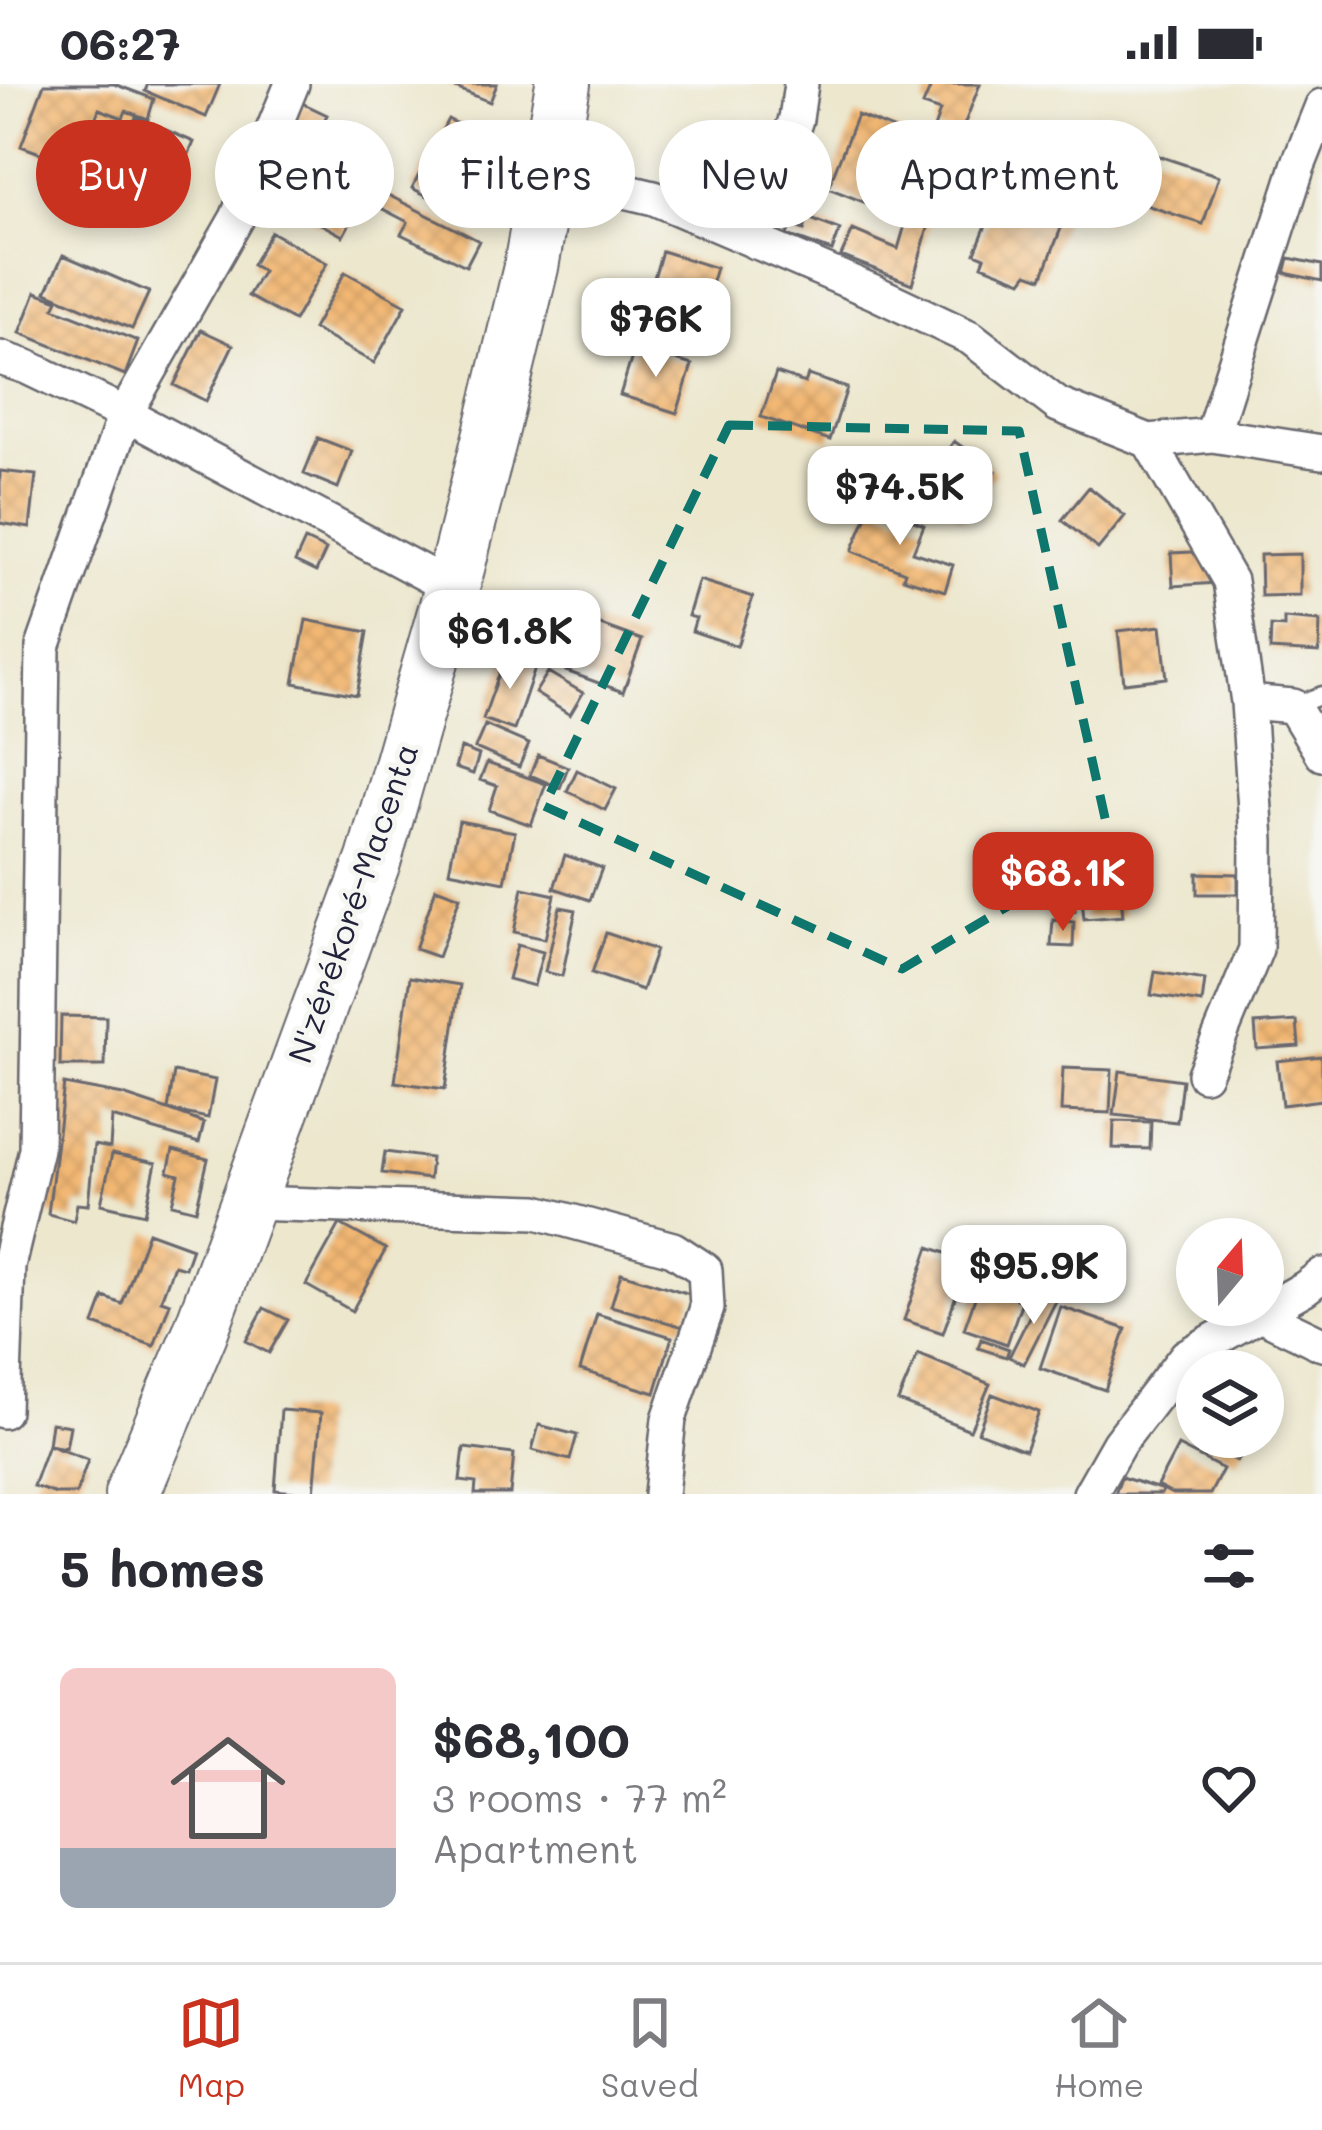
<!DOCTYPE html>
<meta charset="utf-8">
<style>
body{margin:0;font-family:Mali,sans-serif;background:#f2f2f3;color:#2b2b33;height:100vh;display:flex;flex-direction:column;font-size:45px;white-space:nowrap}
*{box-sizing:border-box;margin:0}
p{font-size:39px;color:#7c7c81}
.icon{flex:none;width:66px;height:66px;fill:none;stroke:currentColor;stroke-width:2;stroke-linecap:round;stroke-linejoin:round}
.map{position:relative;height:1410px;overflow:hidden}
.side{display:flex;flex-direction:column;background:#fff;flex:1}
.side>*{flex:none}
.guide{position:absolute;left:36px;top:36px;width:1251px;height:108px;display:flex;gap:24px}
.needle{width:78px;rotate:19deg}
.tools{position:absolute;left:1176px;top:1134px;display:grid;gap:24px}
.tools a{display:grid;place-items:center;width:108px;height:108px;border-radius:50%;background:#fff;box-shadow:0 6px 18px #0003;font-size:60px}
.price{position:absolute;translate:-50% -102px;padding:0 27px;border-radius:24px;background:#fff;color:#222;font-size:39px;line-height:78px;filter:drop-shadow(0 3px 6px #0008)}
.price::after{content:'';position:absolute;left:50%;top:72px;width:36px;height:27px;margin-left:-18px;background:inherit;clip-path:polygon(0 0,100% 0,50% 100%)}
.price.on{background:#c8321e;color:#fff}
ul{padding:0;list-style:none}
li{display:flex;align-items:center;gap:36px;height:300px;padding:0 60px}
li span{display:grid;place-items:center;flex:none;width:336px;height:240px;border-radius:18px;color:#555}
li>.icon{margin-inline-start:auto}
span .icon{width:144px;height:144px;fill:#fffc;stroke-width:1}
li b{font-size:51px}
h2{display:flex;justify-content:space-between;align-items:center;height:144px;padding:0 60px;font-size:51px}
.tag{padding:0 42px;border-radius:54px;background:#fff;box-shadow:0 6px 18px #0003;font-size:42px;line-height:108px}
.tag.on{background:#c8321e;color:#fff}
.status{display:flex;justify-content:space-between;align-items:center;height:84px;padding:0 60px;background:#fff;direction:ltr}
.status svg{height:33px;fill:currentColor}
.tab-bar{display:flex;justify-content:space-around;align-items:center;height:168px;border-top:3px solid #e1e1e2;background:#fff;font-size:33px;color:#7c7c81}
.tab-bar a{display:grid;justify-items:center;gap:6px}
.tab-bar .on{color:#c8321e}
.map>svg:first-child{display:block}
.building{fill:url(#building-cross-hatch)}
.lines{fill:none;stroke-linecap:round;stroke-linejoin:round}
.service-casing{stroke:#69676e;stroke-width:21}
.minor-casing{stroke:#69676e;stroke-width:38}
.trunk-casing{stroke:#69676e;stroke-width:58}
.service{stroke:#fff;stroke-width:16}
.minor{stroke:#fff;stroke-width:33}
.trunk{stroke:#fff;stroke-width:54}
.marked{fill:none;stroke:#0f766e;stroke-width:9;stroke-dasharray:24 15;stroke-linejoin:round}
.labels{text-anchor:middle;stroke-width:10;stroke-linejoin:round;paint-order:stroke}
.street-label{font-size:33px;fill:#22223b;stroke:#f6f6f2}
</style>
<div class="status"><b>06:27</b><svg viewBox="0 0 49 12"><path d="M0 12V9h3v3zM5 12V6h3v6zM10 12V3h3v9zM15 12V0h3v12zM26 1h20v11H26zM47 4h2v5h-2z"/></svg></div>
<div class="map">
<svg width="1322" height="1410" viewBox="0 0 1322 1410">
<defs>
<pattern id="building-cross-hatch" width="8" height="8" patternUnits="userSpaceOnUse" patternTransform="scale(3)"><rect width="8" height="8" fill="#f2b773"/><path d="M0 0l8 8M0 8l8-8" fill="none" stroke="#cf9d64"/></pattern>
</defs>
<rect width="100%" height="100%" fill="#f6f6f2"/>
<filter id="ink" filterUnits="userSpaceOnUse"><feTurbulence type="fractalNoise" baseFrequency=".00833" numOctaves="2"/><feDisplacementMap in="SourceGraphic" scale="24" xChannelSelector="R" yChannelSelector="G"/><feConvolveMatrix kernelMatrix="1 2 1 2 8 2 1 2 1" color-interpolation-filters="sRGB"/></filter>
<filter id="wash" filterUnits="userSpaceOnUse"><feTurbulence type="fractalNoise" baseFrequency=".004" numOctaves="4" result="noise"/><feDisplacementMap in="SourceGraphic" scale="48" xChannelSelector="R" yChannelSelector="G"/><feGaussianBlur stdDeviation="2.7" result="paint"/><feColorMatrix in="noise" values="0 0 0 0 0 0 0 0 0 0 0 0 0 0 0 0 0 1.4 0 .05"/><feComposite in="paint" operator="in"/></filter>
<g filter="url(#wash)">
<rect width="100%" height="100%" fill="#ece7cd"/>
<g id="blocks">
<path class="building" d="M44,0H114L154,15L148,35L126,27L123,34L99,25L77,83L21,62Z
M148,0H220L206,33L145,7Z
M446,0H497L490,18Z
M932,0H980L959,54L934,44L940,27L923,21Z
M298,17L327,31L309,67L280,53Z
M857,31L913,53L884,126L828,104Z
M136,33L194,58L168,119L109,95Z
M448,35L484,54L449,123L412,104Z
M1067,65L1121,77L1108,137L1065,127L1069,109L1048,105L1055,74L1065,77Z
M1153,70L1219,92L1203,140L1137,118Z
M319,74L370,102L343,152L291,124Z
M386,110L479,157L466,182L401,150L408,138L379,123Z
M995,119L1033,134L1038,120L1066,131L1042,194L1028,189L1022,197L982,181L985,173L975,169Z
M908,131L930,137L912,200L841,172L853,146L898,165Z
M808,134L840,146L832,167L787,151L791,141L804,146Z
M271,148L327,179L294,237L248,212L263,187L252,181Z
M662,167L716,184L699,240L645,224Z
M63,171L149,208L132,245L46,208Z
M1289,174L1322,181V197L1285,189Z
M345,188L406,221L374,279L313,245Z
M36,208L58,216L54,224L138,257L125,291L20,249Z
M201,246L233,261L206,317L174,301Z
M635,263L692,281L677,329L620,311Z
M776,289L805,299L808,291L847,304L830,356L761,333Z
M318,354L352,367L338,404L304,390Z
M954,357L996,387L962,435L920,404Z
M0,387L36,391L30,444L0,439Z
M1089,403L1125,432L1098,465L1062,436Z
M872,420L924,441L913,468L953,481L945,507L903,494L905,488L852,467Z
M305,456L326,466L316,488L295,478Z
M1214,467L1216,499L1173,502L1171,469Z
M1300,470V511L1261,512L1260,471Z
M699,496L753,513L737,562L692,547L696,534L688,532Z
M1284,534L1320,537L1319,569L1270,566L1271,542L1284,543Z
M584,535L642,556L623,608L566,587Z
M306,536L368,548L357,611L294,599Z
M1161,542L1167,594L1124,599L1118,547Z
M506,571L536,581L514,646L483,635Z
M548,588L583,609L570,631L535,609Z
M485,641L529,660L519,683L475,664Z
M461,664L479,671L473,690L455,684Z
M538,671L568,683L560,704L530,691Z
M487,679L546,700L531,741L489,726L497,702L480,696Z
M577,686L616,705L605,726L567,707Z
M459,737L515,748L505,798L449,787Z
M565,771L602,784L590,816L554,804Z
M1052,775H1074L1075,827L1054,828Z
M1118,783L1123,832L1084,835L1079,786Z
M1197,789L1238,790V810H1197Z
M436,804L460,813L438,873L415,865Z
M523,804L555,811L545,855L514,848Z
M560,823L576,826L562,892L545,888Z
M1053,836L1074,838L1073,863L1051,862Z
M606,849L656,866L642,906L592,889Z
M517,861L543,868L534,902L508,895Z
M1155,888L1205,896L1202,919L1151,911Z
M410,893L460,901L445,1005L395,998Z
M61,932L106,933L105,982H60Z
M1297,937L1299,962L1257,965L1255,940Z
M1322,972V1016L1282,1021L1277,977Z
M1063,984L1112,986L1110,1029L1061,1027Z
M1120,987L1182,996L1177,1038L1114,1031Z
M174,988L215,996L208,1034L168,1026L204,1039L199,1059L112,1033L110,1064L94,1061L88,1121L77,1120L74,1137L48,1130L64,1000L123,1011L168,1026Z
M1114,1037L1151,1038L1150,1065L1113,1064Z
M173,1066L208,1075L196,1126L172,1120L179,1091L168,1088Z
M385,1068L431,1074L429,1095L382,1089Z
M112,1070L156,1079L145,1130L101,1120Z
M340,1140L386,1165L352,1227L306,1201Z
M148,1148L192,1164L185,1184L174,1181L161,1216L170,1219L154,1262L94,1240L104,1213L122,1220Z
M929,1163L968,1177L943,1249L904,1236Z
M621,1189L693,1211L683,1243L611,1222Z
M982,1194L1019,1206L1016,1215L1022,1217L1007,1260L964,1245Z
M1043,1205L1058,1213L1024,1280L1009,1273Z
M1061,1223L1126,1245L1105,1306L1040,1284Z
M264,1224L288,1236L269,1269L246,1257Z
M597,1230L672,1253L655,1309L580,1286Z
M981,1255L1009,1265L1006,1273L978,1264Z
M918,1270L990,1300L970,1346L898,1317Z
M992,1310L1039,1328L1025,1366L978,1348Z
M281,1326L321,1329L314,1410L275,1406Z
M51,1339L70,1342L66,1364L48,1361L88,1376L76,1410H56L33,1402L48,1361Z
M539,1341L577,1351L570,1376L532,1366Z
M1208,1353H1236L1247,1359L1237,1377L1205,1360Z
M1178,1362L1223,1385L1210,1410H1172L1157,1402Z
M464,1364L514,1370L510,1410H475L476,1399L460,1397Z
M1121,1393L1163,1406L1161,1410H1115Z"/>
</g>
</g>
<g filter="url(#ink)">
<use href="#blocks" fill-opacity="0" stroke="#69676e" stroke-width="3"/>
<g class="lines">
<g class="service-casing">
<path id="service" d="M1293,622L1322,611"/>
</g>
<g class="minor-casing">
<path id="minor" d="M549,89L654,114L874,208L971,254L1058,321L1149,357L1212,351L1322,368
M755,158L796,35L801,0
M0,274L27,283L125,330L452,504
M1212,351L1298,82L1322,22
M1149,357L1230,497L1248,618L1257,757L1256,865L1204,990
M1248,618L1293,622L1322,670
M249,1119L537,1128L673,1165L705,1186L707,1224L669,1335L661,1410
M1260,1230L1322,1260
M3,1327L8,1182L36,1065L43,563L125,330L237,134L292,0
M1090,1410L1119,1359L1186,1272L1305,1204L1322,1191"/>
</g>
<g class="trunk-casing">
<path id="trunk" d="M132,1410L200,1249L374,775L452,504L493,341L531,183L563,0"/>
</g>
<use href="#service" class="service"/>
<use href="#minor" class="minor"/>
<use href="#trunk" class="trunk"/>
</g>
</g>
<path class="marked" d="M729,341L1019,347L1111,761L902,885L544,722Z"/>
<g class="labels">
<g class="street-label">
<text transform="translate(353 819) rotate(-71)" y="12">N'zérékoré-Macenta</text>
</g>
</g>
</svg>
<div class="tools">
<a><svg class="needle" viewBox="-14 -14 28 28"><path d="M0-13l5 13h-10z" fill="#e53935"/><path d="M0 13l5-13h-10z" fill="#7c7c81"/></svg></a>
<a><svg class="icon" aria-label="layers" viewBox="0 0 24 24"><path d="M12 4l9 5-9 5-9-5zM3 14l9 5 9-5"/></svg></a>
</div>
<b class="price" style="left:656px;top:296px">$76K</b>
<b class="price" style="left:900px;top:464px">$74.5K</b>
<b class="price" style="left:510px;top:608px">$61.8K</b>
<b class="price on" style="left:1063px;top:850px">$68.1K</b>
<b class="price" style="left:1034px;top:1243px">$95.9K</b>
<div class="guide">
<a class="tag on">Buy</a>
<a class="tag">Rent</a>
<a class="tag">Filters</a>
<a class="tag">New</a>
<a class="tag">Apartment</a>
</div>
</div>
<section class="side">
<h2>5 homes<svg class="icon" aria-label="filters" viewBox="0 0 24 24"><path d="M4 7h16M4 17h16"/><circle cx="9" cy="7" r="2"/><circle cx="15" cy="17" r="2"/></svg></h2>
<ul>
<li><span style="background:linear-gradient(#f6c9c9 75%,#9aa5b1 0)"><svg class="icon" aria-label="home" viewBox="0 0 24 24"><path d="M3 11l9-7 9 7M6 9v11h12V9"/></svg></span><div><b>$68,100</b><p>3 rooms · 77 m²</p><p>Apartment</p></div><svg class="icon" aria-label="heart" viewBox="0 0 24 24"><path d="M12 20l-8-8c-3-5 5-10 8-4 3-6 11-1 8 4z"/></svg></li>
</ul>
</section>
<nav class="tab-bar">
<a class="on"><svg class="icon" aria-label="map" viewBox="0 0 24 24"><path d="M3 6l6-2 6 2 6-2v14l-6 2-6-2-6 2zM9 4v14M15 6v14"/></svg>Map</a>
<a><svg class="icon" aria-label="saved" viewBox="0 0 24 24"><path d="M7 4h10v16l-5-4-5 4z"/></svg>Saved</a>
<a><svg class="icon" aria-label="home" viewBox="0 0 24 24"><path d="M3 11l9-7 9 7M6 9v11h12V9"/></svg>Home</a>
</nav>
